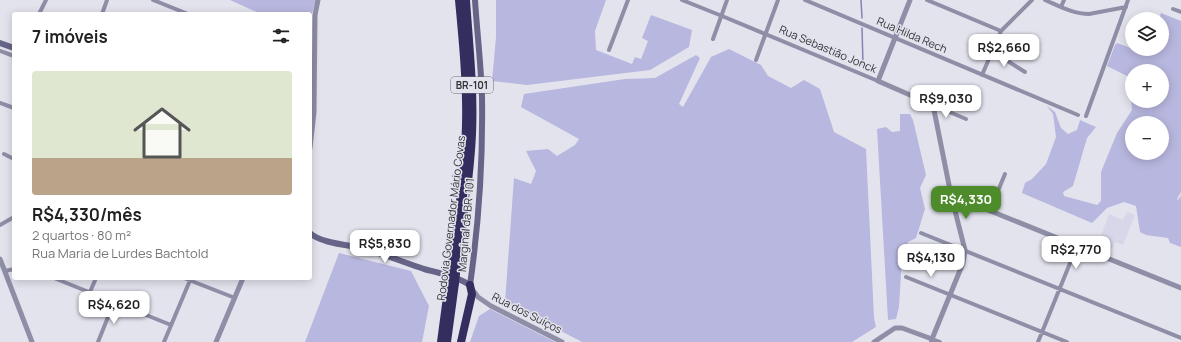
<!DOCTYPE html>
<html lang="pt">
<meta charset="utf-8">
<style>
body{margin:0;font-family:Manrope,sans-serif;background:#f6f6f6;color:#222;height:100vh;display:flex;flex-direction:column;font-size:15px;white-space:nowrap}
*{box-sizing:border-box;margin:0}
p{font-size:13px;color:#767676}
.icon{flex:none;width:22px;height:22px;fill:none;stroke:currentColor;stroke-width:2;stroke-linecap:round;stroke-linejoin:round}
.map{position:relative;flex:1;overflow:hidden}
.side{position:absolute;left:12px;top:12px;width:300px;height:268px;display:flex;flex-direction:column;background:#fff;border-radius:4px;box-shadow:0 2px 10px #0003}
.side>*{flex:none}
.tools{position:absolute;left:1125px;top:12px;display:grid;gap:8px}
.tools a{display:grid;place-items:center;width:44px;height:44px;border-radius:50%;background:#fff;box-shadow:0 2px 10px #0003;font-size:20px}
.price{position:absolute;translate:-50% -34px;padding:0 9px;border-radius:8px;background:#fff;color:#222;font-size:13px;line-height:26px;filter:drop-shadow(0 1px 2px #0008)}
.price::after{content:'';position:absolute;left:50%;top:24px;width:12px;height:9px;margin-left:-6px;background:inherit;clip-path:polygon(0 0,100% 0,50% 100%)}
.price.selected{background:#4d8b2b;color:#fff}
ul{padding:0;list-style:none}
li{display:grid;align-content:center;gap:8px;height:212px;padding:0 20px}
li+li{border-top:1px solid #e0e0e0}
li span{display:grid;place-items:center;height:124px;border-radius:4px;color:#555}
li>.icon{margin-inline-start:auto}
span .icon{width:72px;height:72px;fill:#fffc;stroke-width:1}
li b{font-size:17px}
h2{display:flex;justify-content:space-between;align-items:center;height:48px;padding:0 20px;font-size:17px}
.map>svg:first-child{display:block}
.built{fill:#d7d7e9}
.green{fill:#b8b7df;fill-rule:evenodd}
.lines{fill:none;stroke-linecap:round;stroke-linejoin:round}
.stream{stroke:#8380b6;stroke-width:1.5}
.minor{stroke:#8f8ea7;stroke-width:4}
.tertiary{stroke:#8f8ea7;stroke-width:5}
.secondary{stroke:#666588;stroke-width:6}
.motorway{stroke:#342e5e;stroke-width:8}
.motorway-bridge{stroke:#342e5e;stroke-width:8}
.labels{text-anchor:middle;stroke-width:3;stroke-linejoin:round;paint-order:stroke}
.shield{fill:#e3e3ee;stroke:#68686e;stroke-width:1}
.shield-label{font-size:10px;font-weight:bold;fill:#333337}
.street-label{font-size:11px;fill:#333337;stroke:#e3e3ee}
</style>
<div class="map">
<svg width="1181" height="342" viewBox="0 0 1181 342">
<rect width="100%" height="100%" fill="#e3e3ee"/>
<path class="built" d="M1127,212L1135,215L1123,245L1115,242L1112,248L1102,244L1105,237L1101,236L1109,214L1123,220Z"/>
<path class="green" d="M230,0H316L310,20V14H261Z
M496,0H606L595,31L596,50L632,64L635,57L641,59L648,41L642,38L651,15L692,30L689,47L650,70L527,85L492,81L496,37Z
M1161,13L1181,21V192L1177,199L1178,200L1181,196V247L1170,243L1168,238L1146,235L1140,232L1136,206L1124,202L1107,208L1092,223L1022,193L1025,183L1032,179L1046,164L1056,137L1053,114L1047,106L1055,112L1061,128L1068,134L1077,130L1080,120L1096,127L1087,138L1073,186L1063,192L1064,196L1097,205L1101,201V172L1117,133L1132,110L1129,77L1107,66L1115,45L1117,43L1141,52H1156L1159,49H1162V46L1164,44L1162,40V19H1159ZM1132,71H1162V101H1132ZM1132,123H1162V153H1132Z
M729,49L761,65L768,76L791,88L804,80L820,89L834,132L866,149L874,318L876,327L852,342H582L505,302L514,178L531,184L536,171L526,151L548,149L557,156L575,145L579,139L521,107L524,94L625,79L655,78L696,55L700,58L679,104L683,107L711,57Z
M900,114H910L913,120L926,175L920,188L925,209L916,238L908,242L902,256L899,307L896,319L888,320L877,129L886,127L892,132L900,131Z
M339,253L411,271L429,306L422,342H305Z
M490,309L555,342H470L479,316Z"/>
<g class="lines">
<path class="stream" d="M861,0L862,18
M862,28L863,65"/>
<path class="minor" d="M153,0L188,14
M682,0L722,16L878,81
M805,0L1078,115
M927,0L1001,31
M1045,0C1059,6 1073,14 1089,14L1126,7
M1061,7L1064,0
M1173,9L1181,12
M39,14L46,0
M102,14L107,0
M713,39L727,0
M609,50L628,0
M0,51L14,56
M992,51L1025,72
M756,60L778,0
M982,75L1001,31L1032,0
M0,103L14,108
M933,105L966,119
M1086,116L1128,0
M4,154L14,159
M990,210L1005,174
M0,225L14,217
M921,233L1181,338
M5,271L14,269
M906,277L1067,342
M54,278L171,325
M184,278L235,298
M90,292L96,278
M98,342L114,302
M164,342L191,278
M931,342L932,339L940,342
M1038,342L1077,246"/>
<path class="tertiary" d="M310,148L314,112L315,15L318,0
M951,195L1181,288
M0,259L32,342
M472,289L478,297L491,306L562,342
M216,342L243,278
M874,342L895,328H902L932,339L963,263L965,250L951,195L933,105L878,81L910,0"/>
<path class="secondary" d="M0,43L14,48
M310,233C320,243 348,245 362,248C384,254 403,262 424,269C439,273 456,276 470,285C479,222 483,160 482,97C481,64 477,32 475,0"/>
<path class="motorway" d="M451,271C457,223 465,174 466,125C467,84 463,42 459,0
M456,273C462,226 470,180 472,134C474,89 469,44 466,0
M441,342L449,282
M447,342L455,283
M461,342L472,294L470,285"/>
<path class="motorway-bridge" d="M449,282L451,271
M455,283L456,273"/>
</g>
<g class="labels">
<rect class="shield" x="451" y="77" width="42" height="16" rx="3"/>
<g class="shield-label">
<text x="472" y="89">BR-101</text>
</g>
<g class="street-label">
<text transform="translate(912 35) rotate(23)" y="4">Rua Hilda Rech</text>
<text transform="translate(828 49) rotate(23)" y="4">Rua Sebastião Jonck</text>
<text transform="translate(451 218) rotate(-83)" y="4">Rodovia Governador Mário Covas</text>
<text transform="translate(466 225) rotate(-85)" y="4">Marginal da BR-101</text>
<text transform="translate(527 313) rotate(27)" y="4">Rua dos Suíços</text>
</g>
</g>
</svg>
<div class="tools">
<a><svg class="icon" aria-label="layers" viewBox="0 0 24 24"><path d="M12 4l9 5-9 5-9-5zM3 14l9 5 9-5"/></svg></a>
<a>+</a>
<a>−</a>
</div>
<b class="price" style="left:1004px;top:68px">R$2,660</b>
<b class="price" style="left:946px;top:119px">R$9,030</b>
<b class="price selected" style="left:966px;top:220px">R$4,330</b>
<b class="price" style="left:385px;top:264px">R$5,830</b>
<b class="price" style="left:1076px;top:270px">R$2,770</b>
<b class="price" style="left:931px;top:278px">R$4,130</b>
<b class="price" style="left:114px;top:325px">R$4,620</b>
<section class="side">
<h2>7 imóveis<svg class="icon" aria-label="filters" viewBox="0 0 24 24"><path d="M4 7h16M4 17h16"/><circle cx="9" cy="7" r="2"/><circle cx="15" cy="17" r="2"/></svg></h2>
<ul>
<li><span style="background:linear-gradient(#dfe7d0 70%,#b9a48a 0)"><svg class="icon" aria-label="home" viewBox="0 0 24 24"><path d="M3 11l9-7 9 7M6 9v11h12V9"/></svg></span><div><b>R$4,330/mês</b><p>2 quartos · 80 m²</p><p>Rua Maria de Lurdes Bachtold</p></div></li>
</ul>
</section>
</div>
